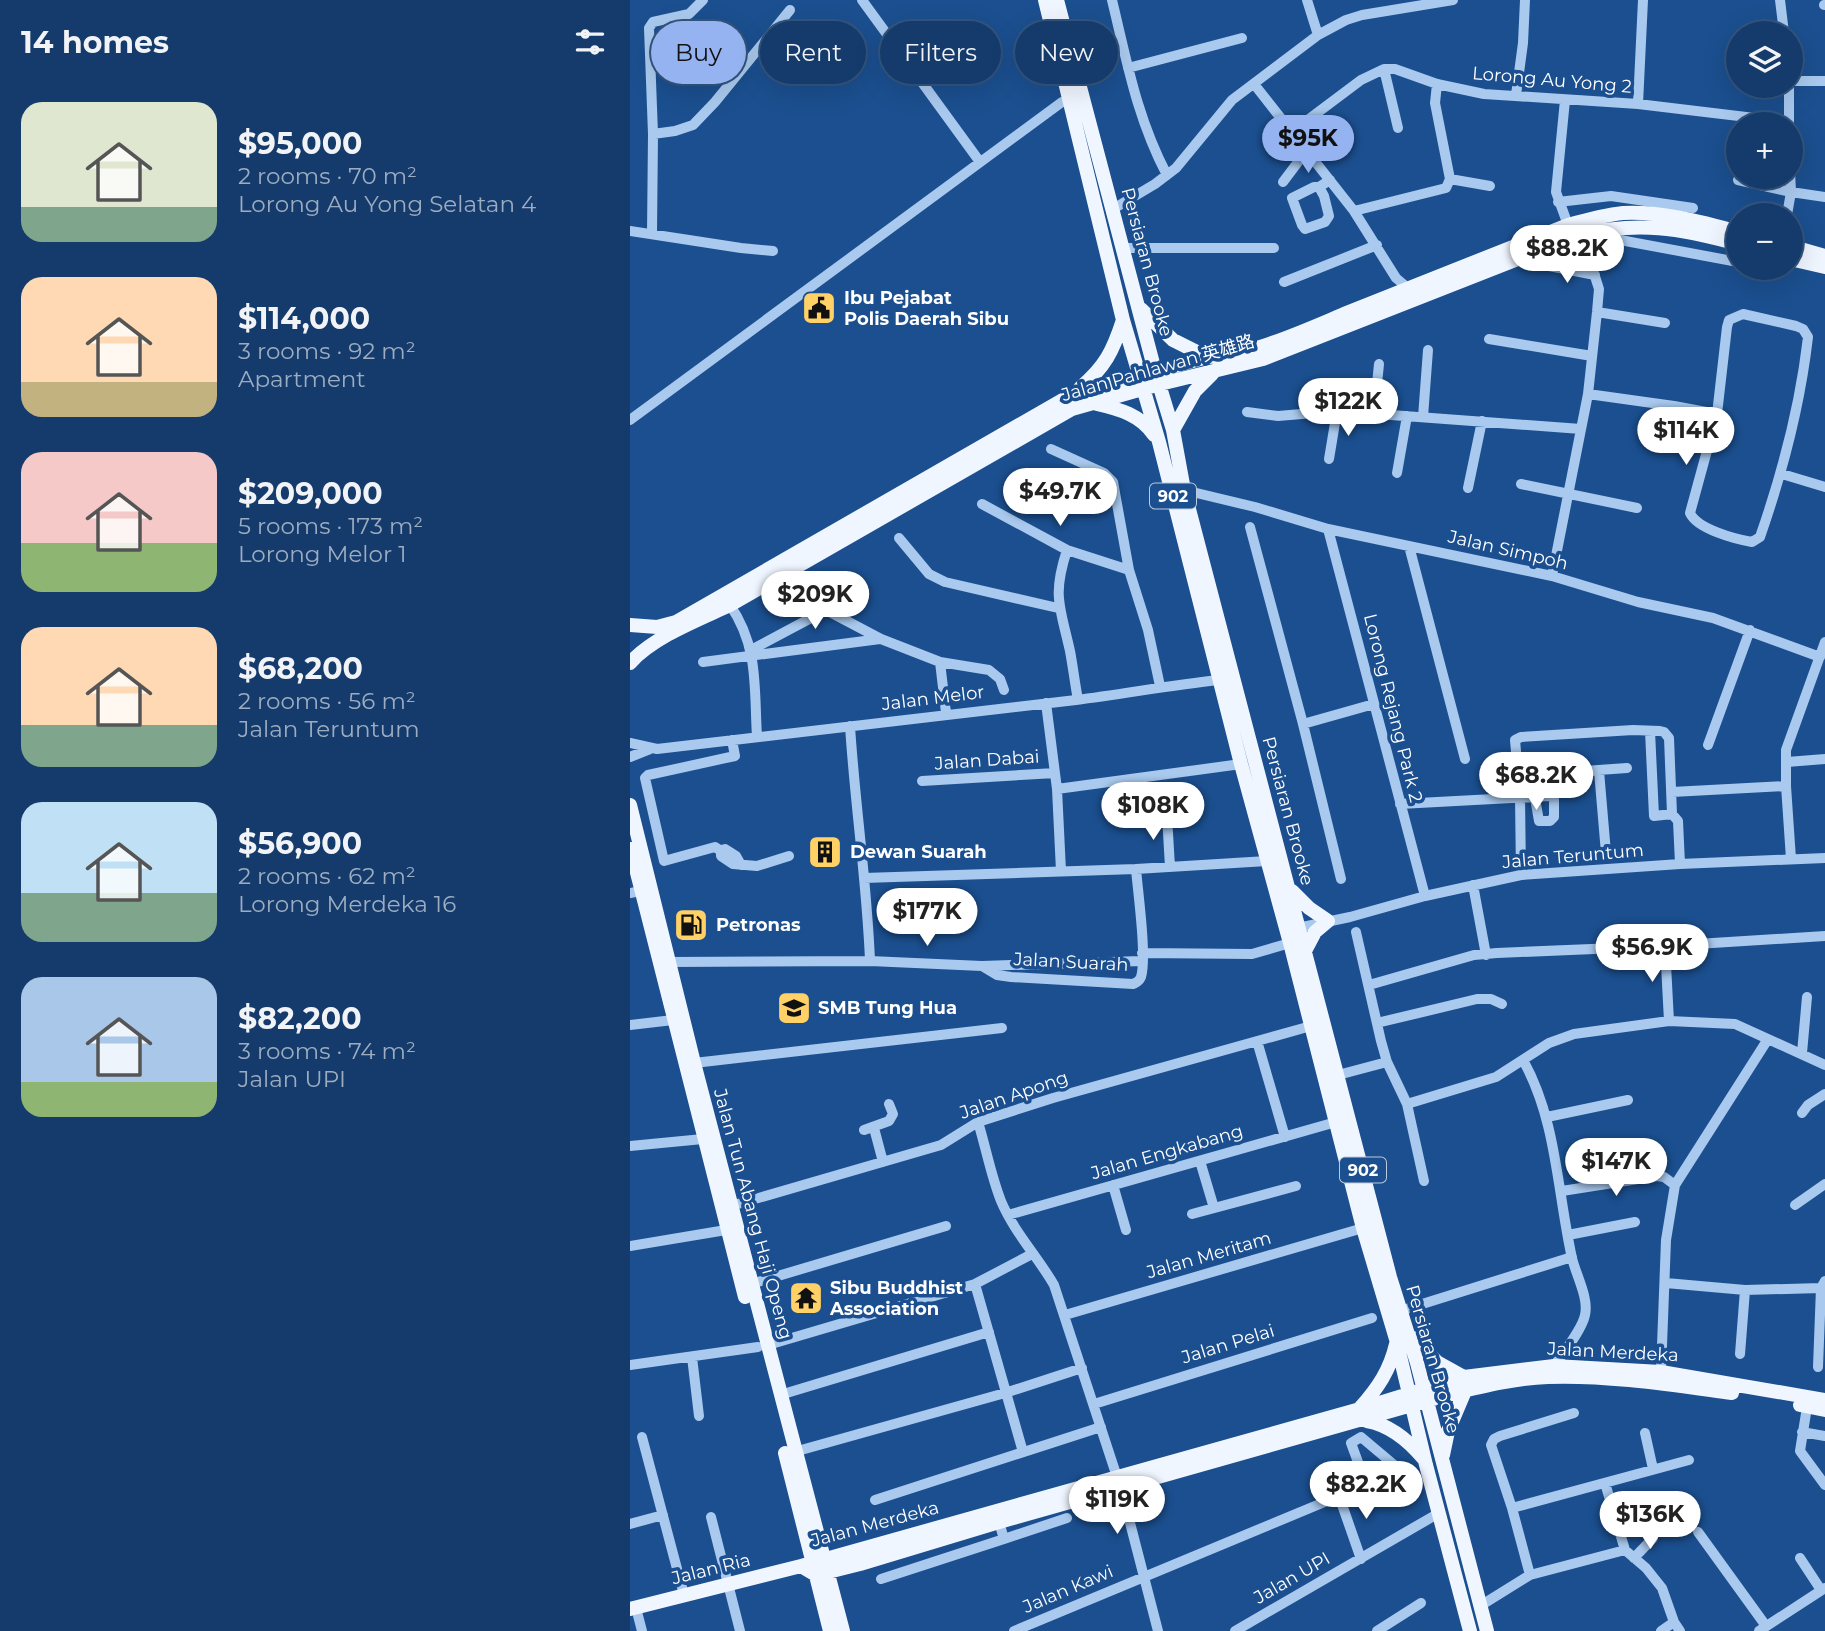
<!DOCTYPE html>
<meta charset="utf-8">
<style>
body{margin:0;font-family:Montserrat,"Noto Sans SC",sans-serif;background:#214673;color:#f1f3f6;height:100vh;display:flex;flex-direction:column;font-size:26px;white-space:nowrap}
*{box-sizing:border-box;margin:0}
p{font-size:23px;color:#9dadc1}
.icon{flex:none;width:38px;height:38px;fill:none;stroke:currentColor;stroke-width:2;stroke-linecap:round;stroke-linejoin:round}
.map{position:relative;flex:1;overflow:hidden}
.panel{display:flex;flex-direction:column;background:#143b6b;width:630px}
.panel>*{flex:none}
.top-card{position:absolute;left:21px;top:21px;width:665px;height:63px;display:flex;gap:14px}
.controls{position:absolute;left:1096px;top:21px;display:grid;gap:14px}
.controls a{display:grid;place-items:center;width:77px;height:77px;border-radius:50%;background:#143b6b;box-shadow:0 7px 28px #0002,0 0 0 2px #33557e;font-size:35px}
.price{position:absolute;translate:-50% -60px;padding:0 16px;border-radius:24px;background:#fff;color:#222;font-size:23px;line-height:46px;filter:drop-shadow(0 2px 4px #0008)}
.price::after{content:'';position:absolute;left:50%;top:42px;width:21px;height:16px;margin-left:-10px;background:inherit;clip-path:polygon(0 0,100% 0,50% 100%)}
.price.current{background:#95b2f1;color:#111}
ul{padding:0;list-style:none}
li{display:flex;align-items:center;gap:21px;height:175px;padding:0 21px}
li span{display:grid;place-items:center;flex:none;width:196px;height:140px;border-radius:21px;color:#555}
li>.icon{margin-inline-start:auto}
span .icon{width:84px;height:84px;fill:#fffc;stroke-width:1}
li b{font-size:30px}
h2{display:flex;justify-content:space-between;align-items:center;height:84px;padding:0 21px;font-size:30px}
.pill{padding:0 24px;border-radius:32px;background:#143b6b;box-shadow:0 7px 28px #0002,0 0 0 2px #33557e;font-size:24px;line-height:63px}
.pill.current{background:#95b2f1;color:#111}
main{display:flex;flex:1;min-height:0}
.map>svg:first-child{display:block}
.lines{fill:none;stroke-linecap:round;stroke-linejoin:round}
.minor{stroke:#a9c9ee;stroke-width:10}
.major{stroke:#f0f6ff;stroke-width:14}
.labels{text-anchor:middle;stroke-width:7;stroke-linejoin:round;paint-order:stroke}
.shield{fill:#1b4f8f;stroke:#bbcadd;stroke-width:2}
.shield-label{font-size:16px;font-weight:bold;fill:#fff}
.street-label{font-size:18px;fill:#fff;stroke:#1b4f8f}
.poi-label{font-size:18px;font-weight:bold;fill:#fff;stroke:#1b4f8f;text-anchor:start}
</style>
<main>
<section class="panel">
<h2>14 homes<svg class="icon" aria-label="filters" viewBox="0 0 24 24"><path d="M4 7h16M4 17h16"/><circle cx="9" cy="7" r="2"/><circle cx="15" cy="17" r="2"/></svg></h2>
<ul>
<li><span style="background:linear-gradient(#dfe7d0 75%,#7fa58c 0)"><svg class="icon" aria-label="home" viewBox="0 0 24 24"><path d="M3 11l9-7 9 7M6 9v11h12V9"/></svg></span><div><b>$95,000</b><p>2 rooms · 70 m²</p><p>Lorong Au Yong Selatan 4</p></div></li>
<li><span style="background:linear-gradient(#ffd9b3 75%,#c2b280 0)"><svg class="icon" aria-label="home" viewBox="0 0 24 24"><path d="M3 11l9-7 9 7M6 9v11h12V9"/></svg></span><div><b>$114,000</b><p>3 rooms · 92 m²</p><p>Apartment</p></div></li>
<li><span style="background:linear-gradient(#f6c9c9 65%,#8fb573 0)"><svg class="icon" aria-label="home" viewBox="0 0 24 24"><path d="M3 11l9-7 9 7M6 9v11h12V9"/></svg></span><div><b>$209,000</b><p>5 rooms · 173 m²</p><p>Lorong Melor 1</p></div></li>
<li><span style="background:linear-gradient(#ffd9b3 70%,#7fa58c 0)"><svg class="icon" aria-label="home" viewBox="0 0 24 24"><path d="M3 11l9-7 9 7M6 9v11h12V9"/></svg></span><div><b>$68,200</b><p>2 rooms · 56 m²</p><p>Jalan Teruntum</p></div></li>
<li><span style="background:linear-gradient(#bfe0f5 65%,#7fa58c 0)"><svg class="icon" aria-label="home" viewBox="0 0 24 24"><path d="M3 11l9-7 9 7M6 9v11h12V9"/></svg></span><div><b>$56,900</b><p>2 rooms · 62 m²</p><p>Lorong Merdeka 16</p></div></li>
<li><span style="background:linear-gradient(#a9c7e8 75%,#8fb573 0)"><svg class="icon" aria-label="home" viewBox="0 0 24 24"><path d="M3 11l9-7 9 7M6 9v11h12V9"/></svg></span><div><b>$82,200</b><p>3 rooms · 74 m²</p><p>Jalan UPI</p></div></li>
</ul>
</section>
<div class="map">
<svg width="1195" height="1631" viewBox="0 0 1195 1631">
<rect width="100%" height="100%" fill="#1b4f8f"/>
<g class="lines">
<path class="minor" d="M232,0L350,162
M482,0C497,62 507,118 537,175
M677,0L688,35
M1150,0L1154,33
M1194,5H1195
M498,68L612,38
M754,69L768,128
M1160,81H1195
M624,84L724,211L766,278L779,289
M1159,86V124
M886,95L893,43L895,0
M935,100L926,192L938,225
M1008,104L1013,0
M663,131L731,80L754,69H765L807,84L854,94L1008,104L1159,122
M23,134L45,131L63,125L85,102L160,10
M820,179L860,186
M1108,180L1161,192L1195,197
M653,182L677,150
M689,187L694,196L699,216L695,222L675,229L672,225L662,198L684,187H689L700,180
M928,202L981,196L1063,208
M483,209L525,184L546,168L602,100L688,35L716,20L732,15L823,0
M724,211L816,188L820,179L805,103L807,84
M1157,215L1161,192L1160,170
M0,231L111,248L143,251
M22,233L23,134L19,28L23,22L59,14L73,0
M492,248H644
M956,248L976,240H990L1108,262
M914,265L965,275
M654,282L747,245
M967,312L1035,323
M1113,314L1166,326L1173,329L1178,337C1170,407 1153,471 1130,537L1122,542C1105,539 1067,529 1060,513L1087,414L1097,327L1099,320Z
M859,339L962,356
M958,394L1044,406L1087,414
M617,412L648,416L707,411L951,429
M744,414L749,364
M793,417L798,350
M0,420L432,102
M421,449L474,473L483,482L499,570L518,630L530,686
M699,459L707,411
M767,473L777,416
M1152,474L1195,487
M891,484L1007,508
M838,488L852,421
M554,490L625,507L698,529L922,576L1008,602L1083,618L1190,657
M352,504L437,550L499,570
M620,527L673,724L711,879
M698,529L795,896
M269,538L299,574L315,582L428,608
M779,546L835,759
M437,550C422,596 430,606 440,651C443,667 445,684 448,700
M922,576L958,394L967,312L969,289L956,248L949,235
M100,605C129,647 124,688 127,737
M121,650L196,610L251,639L310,662L359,670L370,679L374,690
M73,662L250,639
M310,662L316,713
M416,703L427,789L431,871
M673,724L744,704
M220,726C225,805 237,883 240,961
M1020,731L1024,816L1042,814
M0,743L27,749C166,732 306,716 446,700C494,694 541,685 589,680
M1078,745L1120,630
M0,757L20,749
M1157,762L1195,759
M969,771L976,853
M940,772L997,768
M292,781L425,773
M427,789L611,764
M1042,792L1156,786
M770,804L920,796L924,799V817L920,821H909L905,798
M537,816L540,867
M91,851L85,847L34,861L15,778L18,775L105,756L102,740
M1161,859L1156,786V750L1195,642
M111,865L106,856L95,849L91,850V856L103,864L127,866L159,856
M891,875L890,797L885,740L891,737L1003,730L1030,731L1034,732L1039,738L1042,814L1048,821L1050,864
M234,878L506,869L637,861
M843,885L856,955
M0,893L11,891
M663,929L720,917L795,896L891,875L1050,864L1195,858
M726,932L751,1041L757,1062L777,1104L794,1181
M1035,946L1039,1021
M512,953L622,954L660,943
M39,962L240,961L352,966L511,961
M352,966L367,975L381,977L503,984C507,982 509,982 511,977C517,957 508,893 506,869
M739,985L844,955L867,953L1035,946L1195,936
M747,1023L847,999H861L872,1004
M0,1025L43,1020
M627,1041L655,1137
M1172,1053L1177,997
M893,1060C927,1121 927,1191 942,1258C946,1275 959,1298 955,1315C952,1330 933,1353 924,1366
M64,1063L372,1028
M708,1075L757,1062
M777,1104L866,1077L919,1043L944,1034L1039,1021L1105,1024L1195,1065
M1172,1113L1178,1105L1195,1094
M917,1117L998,1100
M348,1122C356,1148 361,1176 371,1201C384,1232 408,1257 424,1285L487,1477
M244,1128L253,1162
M234,1130L259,1121L263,1114L259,1104
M0,1146L73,1139
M570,1161L584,1208
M483,1185L496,1230
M932,1191L1027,1176L1034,1177L1045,1185
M1165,1205L1195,1184
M101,1206L311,1145L348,1122L423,1098L681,1026
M562,1214L666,1186
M378,1215L706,1122
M938,1235L1005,1222
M0,1246L96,1230
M1036,1283L1115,1290L1191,1288
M121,1284L316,1226
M345,1284L393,1452
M770,1311L942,1257
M435,1315L733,1228
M138,1345L345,1284L402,1254
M1110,1354L1115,1290
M62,1357L69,1416
M0,1365L128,1347
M1188,1367L1191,1288L1195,1281
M1031,1372L1036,1240L1045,1185L1138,1039
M150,1395L359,1332
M464,1404L742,1318
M1177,1407L1170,1451L1195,1485
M1172,1432L1195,1436
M1015,1433L1023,1469
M12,1437L54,1595
M164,1452L375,1393L452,1368
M975,1483L995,1550L1016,1568L1032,1588L1044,1622L1050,1631
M491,1488L528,1631
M709,1496L731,1559
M245,1500L471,1427
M882,1508L1059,1460
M81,1517L110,1631
M369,1522L374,1539L437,1518
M0,1524L33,1515
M1068,1532L1136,1626
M1004,1558L1023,1538
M1170,1558L1191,1590
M900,1575L882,1508L861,1445L864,1439L870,1436L944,1413
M251,1579L374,1539
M850,1606L900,1575L995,1550
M6,1608L12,1631
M384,1631L709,1496L769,1469L731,1437L721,1443L732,1473L738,1482
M605,1631L809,1513
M747,1631L791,1603
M1031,1631L1044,1622
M1129,1631L1195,1588"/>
<path class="major" d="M415,0L493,320L529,442L611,764L660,943L733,1228L766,1339L796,1465L840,1631
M427,0L525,371L543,430L554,490L760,1277L787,1363L857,1631
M1160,246L1195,256
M1160,259L1195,267
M511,309L543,340L577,357
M450,388C475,367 483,351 493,320
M467,404C489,409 511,415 524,435
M543,430L565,391L582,374
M0,625L27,627L46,622L443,394L577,357C621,356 678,329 719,312C792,283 865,254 938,225C956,220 974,215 993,213C1030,211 1072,222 1108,232
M0,663C23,637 68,620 100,605L442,409L530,384L633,359L949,235C1008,221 1050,228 1108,244
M0,805L64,1063L213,1631
M1,849L115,1297
M662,891L679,908L698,921L685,932L675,951
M783,1338L807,1362L834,1377
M1170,1405L1195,1410
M730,1408C748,1388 760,1370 766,1344
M737,1421C760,1425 779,1441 794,1459
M155,1453L200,1631
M813,1455L818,1431L835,1391
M171,1566L186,1575L230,1564L369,1522L817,1395C850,1387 885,1378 918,1377C979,1375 1042,1385 1102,1393
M0,1609L171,1566L730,1409L834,1377L924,1366L1031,1372L1195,1400"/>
</g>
<defs>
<g id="civic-square" transform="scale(1.75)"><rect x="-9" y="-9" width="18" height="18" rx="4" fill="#ffd166" stroke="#1b4f8f"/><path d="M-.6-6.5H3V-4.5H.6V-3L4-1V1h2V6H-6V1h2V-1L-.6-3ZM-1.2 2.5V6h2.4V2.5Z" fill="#111"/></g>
<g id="building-square" transform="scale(1.75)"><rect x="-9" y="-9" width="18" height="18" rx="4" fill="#ffd166" stroke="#1b4f8f"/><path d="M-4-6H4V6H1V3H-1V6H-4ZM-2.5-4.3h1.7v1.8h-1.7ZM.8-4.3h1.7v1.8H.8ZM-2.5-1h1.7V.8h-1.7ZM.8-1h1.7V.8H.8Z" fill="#111"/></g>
<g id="fuel-square" transform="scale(1.75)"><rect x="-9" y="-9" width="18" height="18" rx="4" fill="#ffd166" stroke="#1b4f8f"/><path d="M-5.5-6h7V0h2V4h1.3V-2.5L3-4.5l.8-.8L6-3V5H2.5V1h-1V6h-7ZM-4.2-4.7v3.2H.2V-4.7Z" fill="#111"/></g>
<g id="school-square" transform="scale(1.75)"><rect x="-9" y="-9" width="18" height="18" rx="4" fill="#ffd166" stroke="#1b4f8f"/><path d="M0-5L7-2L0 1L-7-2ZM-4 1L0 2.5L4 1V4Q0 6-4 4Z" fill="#111"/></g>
<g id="temple-square" transform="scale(1.75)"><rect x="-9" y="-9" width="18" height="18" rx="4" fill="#ffd166" stroke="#1b4f8f"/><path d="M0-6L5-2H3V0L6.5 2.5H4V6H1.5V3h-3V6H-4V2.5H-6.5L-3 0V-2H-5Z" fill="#111"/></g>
</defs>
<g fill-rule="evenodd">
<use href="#civic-square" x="189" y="308"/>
<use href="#building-square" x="195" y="852"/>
<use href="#fuel-square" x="61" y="925"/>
<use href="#school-square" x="164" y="1008"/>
<use href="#temple-square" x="176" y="1298"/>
</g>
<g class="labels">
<g class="shield">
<rect x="520" y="483.5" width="46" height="25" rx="5"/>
<rect x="710" y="1157.5" width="46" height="25" rx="5"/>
</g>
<g class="shield-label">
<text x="543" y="502">902</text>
<text x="733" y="1176">902</text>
</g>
<g class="street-label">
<text transform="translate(922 80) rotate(5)" y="6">Lorong Au Yong 2</text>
<text transform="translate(517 262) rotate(75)" y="6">Persiaran Brooke</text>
<text transform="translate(528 368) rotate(-16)" y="6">Jalan Pahlawan 英雄路</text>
<text transform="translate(878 550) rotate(13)" y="6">Jalan Simpoh</text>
<text transform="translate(303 698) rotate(-7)" y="6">Jalan Melor</text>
<text transform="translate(763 708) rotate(76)" y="6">Lorong Rejang Park 2</text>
<text transform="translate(357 760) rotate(-4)" y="6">Jalan Dabai</text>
<text transform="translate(658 811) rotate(75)" y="6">Persiaran Brooke</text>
<text transform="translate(943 856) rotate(-5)" y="6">Jalan Teruntum</text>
<text transform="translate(441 962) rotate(3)" y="6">Jalan Suarah</text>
<text transform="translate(384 1095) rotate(-19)" y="6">Jalan Apong</text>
<text transform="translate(537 1152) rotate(-16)" y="6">Jalan Engkabang</text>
<text transform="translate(123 1214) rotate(75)" y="6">Jalan Tun Abang Haji Openg</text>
<text transform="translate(579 1255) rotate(-16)" y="6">Jalan Meritam</text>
<text transform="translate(598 1344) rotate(-17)" y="6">Jalan Pelai</text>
<text transform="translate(983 1352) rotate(3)" y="6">Jalan Merdeka</text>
<text transform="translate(803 1359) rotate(74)" y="6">Persiaran Brooke</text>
<text transform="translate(245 1524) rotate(-15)" y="6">Jalan Merdeka</text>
<text transform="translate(81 1569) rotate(-14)" y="6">Jalan Ria</text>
<text transform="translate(662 1578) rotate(-30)" y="6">Jalan UPI</text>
<text transform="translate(438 1589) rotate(-23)" y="6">Jalan Kawi</text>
</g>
<g class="poi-label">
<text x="214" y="304">Ibu Pejabat<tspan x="214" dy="21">Polis Daerah Sibu</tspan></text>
<text x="220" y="858">Dewan Suarah</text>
<text x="86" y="931">Petronas</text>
<text x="188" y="1014">SMB Tung Hua</text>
<text x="200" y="1294">Sibu Buddhist<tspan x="200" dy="21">Association</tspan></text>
</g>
</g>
</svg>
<div class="controls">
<a><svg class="icon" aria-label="layers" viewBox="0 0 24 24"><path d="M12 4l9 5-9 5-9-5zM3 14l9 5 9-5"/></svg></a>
<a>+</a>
<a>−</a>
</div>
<b class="price current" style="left:678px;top:175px">$95K</b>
<b class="price" style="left:937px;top:285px">$88.2K</b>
<b class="price" style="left:718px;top:438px">$122K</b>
<b class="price" style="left:1056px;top:467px">$114K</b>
<b class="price" style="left:430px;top:528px">$49.7K</b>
<b class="price" style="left:185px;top:631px">$209K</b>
<b class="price" style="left:906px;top:812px">$68.2K</b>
<b class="price" style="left:523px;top:842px">$108K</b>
<b class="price" style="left:297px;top:948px">$177K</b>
<b class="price" style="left:1022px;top:984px">$56.9K</b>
<b class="price" style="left:986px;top:1198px">$147K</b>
<b class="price" style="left:736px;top:1521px">$82.2K</b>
<b class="price" style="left:487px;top:1536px">$119K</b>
<b class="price" style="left:1020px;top:1551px">$136K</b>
<div class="top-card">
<a class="pill current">Buy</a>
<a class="pill">Rent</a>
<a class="pill">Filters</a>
<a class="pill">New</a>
</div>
</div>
</main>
